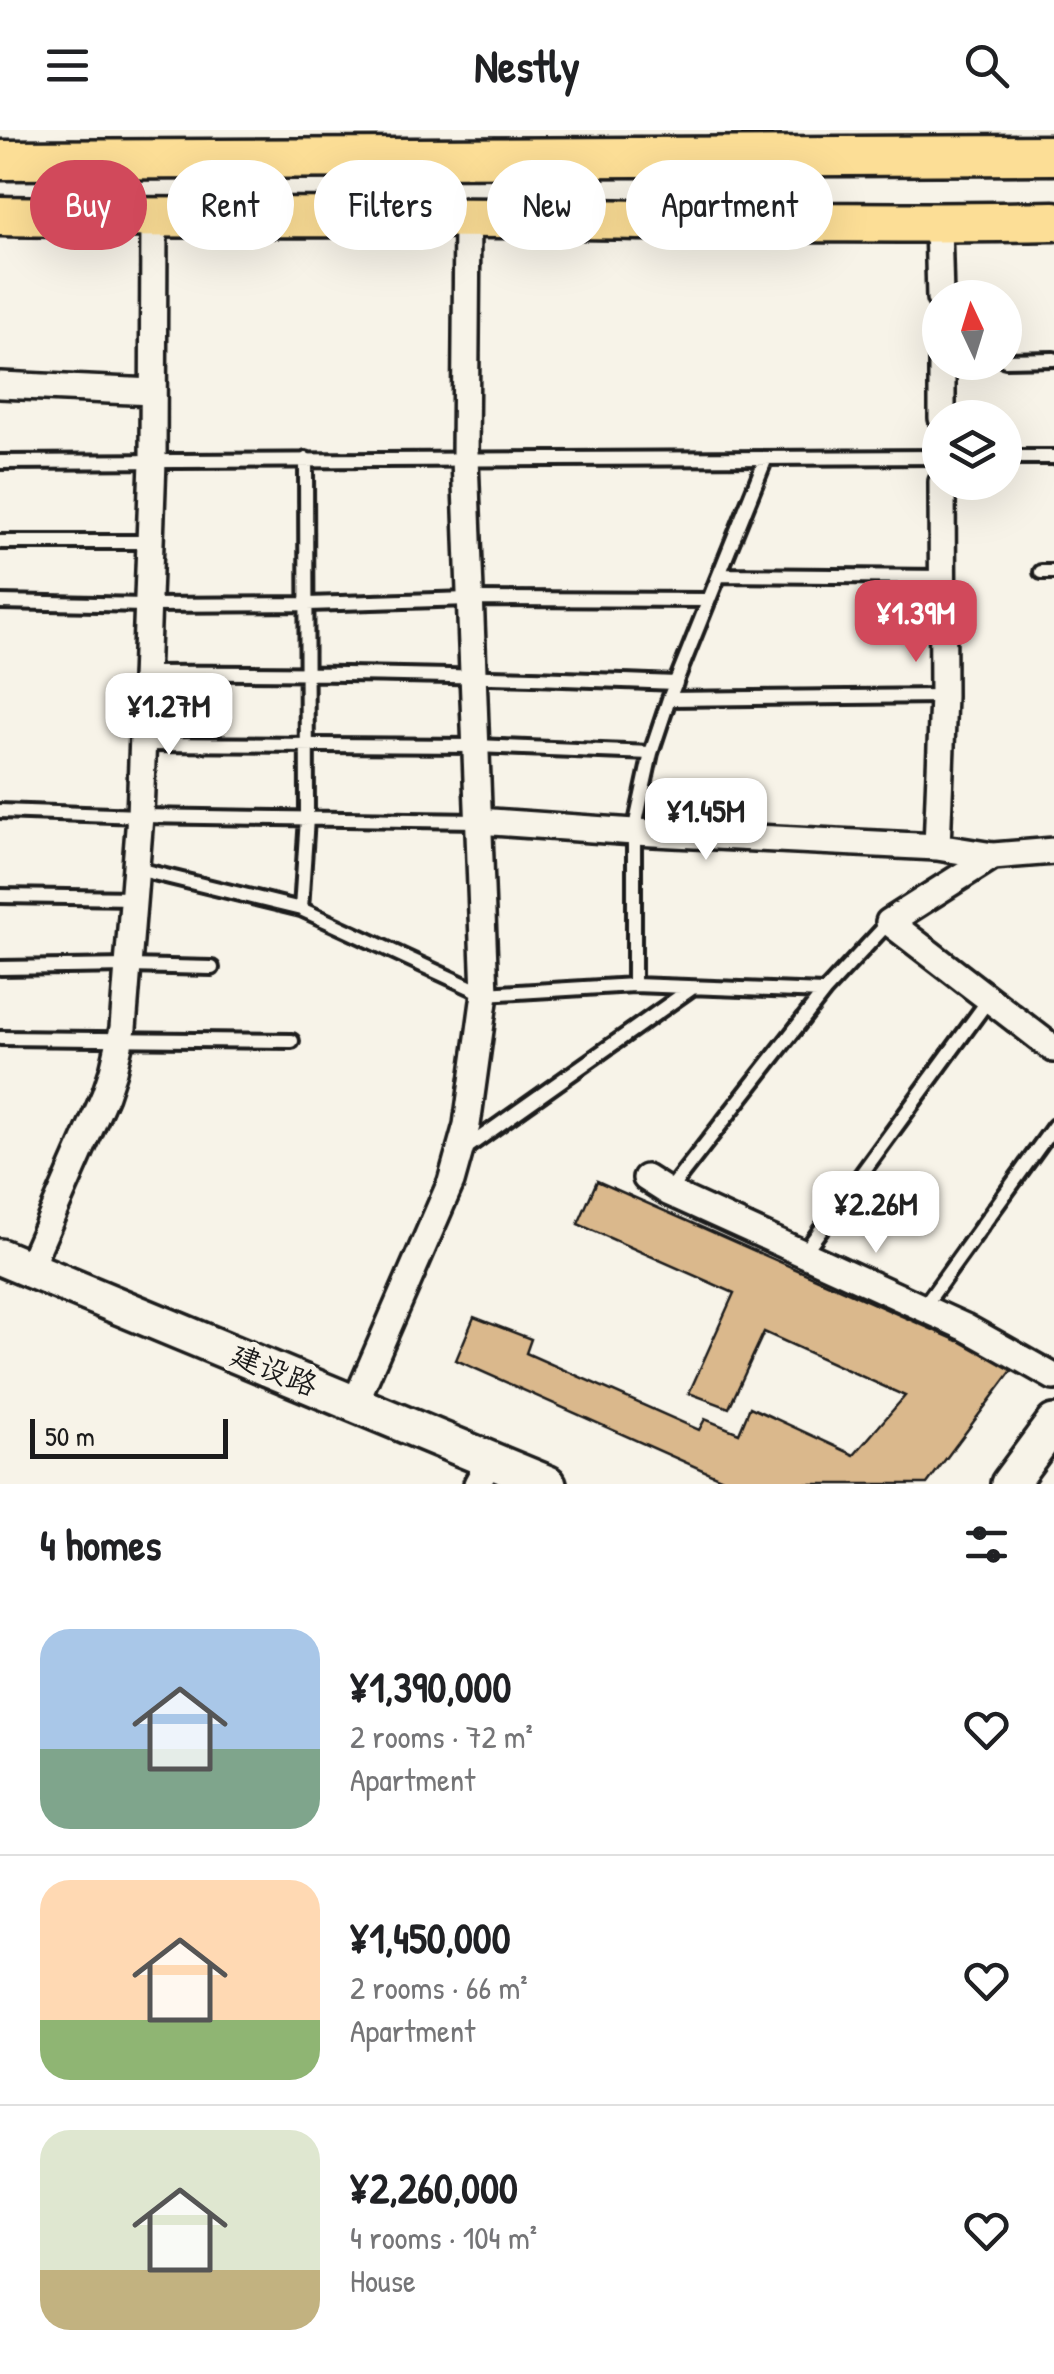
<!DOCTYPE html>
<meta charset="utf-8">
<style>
body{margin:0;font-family:"Patrick Hand","LXGW WenKai TC",sans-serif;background:#f2f2f2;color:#202124;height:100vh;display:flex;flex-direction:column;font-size:38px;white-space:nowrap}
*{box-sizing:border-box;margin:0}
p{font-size:32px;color:#757577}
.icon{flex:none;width:55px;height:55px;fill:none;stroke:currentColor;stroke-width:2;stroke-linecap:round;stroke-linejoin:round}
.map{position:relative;height:1354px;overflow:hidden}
.side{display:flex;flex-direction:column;background:#fff;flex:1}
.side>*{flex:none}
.hud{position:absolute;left:30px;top:30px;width:995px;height:90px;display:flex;gap:20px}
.needle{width:65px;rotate:356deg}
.tools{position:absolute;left:922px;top:150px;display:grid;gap:20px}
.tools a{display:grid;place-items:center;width:100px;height:100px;border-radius:50%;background:#fff;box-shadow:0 10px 40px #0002;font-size:50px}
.scale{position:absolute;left:30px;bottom:25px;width:198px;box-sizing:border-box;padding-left:10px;border:5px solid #1c1c1c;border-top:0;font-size:28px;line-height:35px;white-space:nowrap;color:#1c1c1c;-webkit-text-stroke:8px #f7f3e8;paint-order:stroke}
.price{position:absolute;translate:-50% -85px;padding:0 22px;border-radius:20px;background:#fff;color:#222;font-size:32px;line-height:65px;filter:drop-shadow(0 2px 5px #0008)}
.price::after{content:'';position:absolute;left:50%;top:60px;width:30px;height:22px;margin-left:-15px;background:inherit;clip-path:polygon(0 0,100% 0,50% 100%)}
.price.selected{background:#d1495b;color:#fff}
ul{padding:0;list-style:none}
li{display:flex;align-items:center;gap:30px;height:250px;padding:0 40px}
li+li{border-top:2px solid #e0e0e0}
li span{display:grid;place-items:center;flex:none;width:280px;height:200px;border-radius:30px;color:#555}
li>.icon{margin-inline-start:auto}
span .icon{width:120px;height:120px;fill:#fffc;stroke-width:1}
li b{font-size:42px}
h2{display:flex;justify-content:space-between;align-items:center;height:120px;padding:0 40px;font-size:42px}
.tag{padding:0 35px;border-radius:45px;background:#fff;box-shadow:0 10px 40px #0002;font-size:35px;line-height:90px}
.tag.selected{background:#d1495b;color:#fff}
header{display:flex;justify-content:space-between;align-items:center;height:130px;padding:0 40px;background:#fff;font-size:45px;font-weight:700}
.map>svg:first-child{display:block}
.building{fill:#dab88c;stroke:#1c1c1c;stroke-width:2.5}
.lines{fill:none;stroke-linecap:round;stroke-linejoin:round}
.lane-casing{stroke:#1c1c1c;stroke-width:20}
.street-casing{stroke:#1c1c1c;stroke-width:32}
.secondary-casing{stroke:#1c1c1c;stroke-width:42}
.primary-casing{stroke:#1c1c1c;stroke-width:45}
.lane{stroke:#f7f3e8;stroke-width:12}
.street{stroke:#f7f3e8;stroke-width:25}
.secondary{stroke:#f7f3e8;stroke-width:35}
.primary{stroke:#fcde96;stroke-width:38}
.labels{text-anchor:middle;stroke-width:10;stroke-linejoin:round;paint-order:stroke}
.street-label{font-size:30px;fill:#1c1c1c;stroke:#f7f3e8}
</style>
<header><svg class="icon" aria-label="menu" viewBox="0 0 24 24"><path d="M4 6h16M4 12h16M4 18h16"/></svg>Nestly<svg class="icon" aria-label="search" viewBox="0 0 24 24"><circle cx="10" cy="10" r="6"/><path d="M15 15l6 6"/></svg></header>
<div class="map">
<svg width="1054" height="1354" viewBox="0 0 1054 1354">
<rect width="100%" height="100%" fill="#f7f3e8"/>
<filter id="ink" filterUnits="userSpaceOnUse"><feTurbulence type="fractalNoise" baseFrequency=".01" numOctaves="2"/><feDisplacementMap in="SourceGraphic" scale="20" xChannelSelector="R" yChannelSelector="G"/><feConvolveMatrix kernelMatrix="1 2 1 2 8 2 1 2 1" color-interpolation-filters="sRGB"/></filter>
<g filter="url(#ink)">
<path class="building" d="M597,1051L958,1211L965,1204L1013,1239L927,1354H734L456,1230L474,1187L531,1209L526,1223L699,1300L705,1289L739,1303L750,1277L854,1325L905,1266L764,1202L729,1278L689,1263L734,1163L578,1094Z"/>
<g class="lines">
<g class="lane-casing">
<path id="lane" d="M1005,230L1054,229
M1005,327H1054
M0,332L940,327
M0,412H150
M1041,442H1054
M719,445L943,447
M0,472L146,475L308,474L469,469L709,470
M145,543C322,542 499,546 676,553
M669,569L943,566
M142,614L475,616L651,623
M0,681L140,686L478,691
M137,739L301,779L485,864L634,855L824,862
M0,766L135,768
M301,779L307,688L306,329
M0,838L129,836L212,838
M634,855V702L651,623L669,569L766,328
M0,908L292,911
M462,1021L692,858
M668,1062L824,862L889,792
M803,1124L989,869
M923,1178L1054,996"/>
</g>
<g class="street-casing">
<path id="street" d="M938,94L940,168
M942,232V288
M0,255L153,262
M478,691L634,702L937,717L993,726L1054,721
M937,717L943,566L942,352
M993,726L889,792L1054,919
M646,1048L668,1062L965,1197L1054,1247
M29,1138L105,965L113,941L123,898L140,686L153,331L154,89
M355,1273L451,1052L467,995L485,864L465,328L467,88
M477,1354L490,1330"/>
</g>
<g class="secondary-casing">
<path id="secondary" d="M0,1127L548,1354
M1009,1354L1054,1293"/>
</g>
<g class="primary-casing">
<path id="primary" d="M0,30L1054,25
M0,86C167,89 334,86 500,88C685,90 870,95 1054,91"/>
</g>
<use href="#lane" class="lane"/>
<use href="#street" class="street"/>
<use href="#secondary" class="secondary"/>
<use href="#primary" class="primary"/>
</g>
</g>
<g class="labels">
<g class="street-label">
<text transform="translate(274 1240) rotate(22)" y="10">建设路</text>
</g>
</g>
</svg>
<div class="tools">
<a><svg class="needle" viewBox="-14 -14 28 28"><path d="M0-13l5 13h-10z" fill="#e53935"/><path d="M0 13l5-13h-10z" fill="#757577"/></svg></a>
<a><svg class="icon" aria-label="layers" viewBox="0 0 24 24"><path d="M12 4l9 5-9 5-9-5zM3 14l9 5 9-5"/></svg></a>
</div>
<div class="scale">50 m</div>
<b class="price selected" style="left:916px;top:535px">¥1.39M</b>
<b class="price" style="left:169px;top:628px">¥1.27M</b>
<b class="price" style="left:706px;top:733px">¥1.45M</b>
<b class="price" style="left:876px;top:1126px">¥2.26M</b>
<div class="hud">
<a class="tag selected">Buy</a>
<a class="tag">Rent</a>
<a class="tag">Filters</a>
<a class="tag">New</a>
<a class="tag">Apartment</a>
</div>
</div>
<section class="side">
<h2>4 homes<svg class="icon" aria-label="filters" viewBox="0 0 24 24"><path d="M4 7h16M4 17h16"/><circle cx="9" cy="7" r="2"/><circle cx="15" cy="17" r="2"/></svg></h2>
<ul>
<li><span style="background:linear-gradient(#a9c7e8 60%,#7fa58c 0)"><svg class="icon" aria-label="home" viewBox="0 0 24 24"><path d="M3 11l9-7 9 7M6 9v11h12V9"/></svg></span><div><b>¥1,390,000</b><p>2 rooms · 72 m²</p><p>Apartment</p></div><svg class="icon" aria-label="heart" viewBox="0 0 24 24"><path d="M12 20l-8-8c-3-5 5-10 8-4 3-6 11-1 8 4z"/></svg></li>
<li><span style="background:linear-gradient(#ffd9b3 70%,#8fb573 0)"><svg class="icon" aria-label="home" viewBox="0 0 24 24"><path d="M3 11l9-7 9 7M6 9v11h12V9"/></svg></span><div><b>¥1,450,000</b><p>2 rooms · 66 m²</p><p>Apartment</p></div><svg class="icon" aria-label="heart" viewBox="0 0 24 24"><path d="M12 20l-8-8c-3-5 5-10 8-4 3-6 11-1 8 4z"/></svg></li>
<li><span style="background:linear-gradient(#dfe7d0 70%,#c2b280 0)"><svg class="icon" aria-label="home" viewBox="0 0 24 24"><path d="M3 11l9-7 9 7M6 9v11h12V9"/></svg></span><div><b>¥2,260,000</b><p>4 rooms · 104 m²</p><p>House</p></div><svg class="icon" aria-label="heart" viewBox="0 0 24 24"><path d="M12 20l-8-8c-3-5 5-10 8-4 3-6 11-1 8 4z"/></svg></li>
</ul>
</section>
